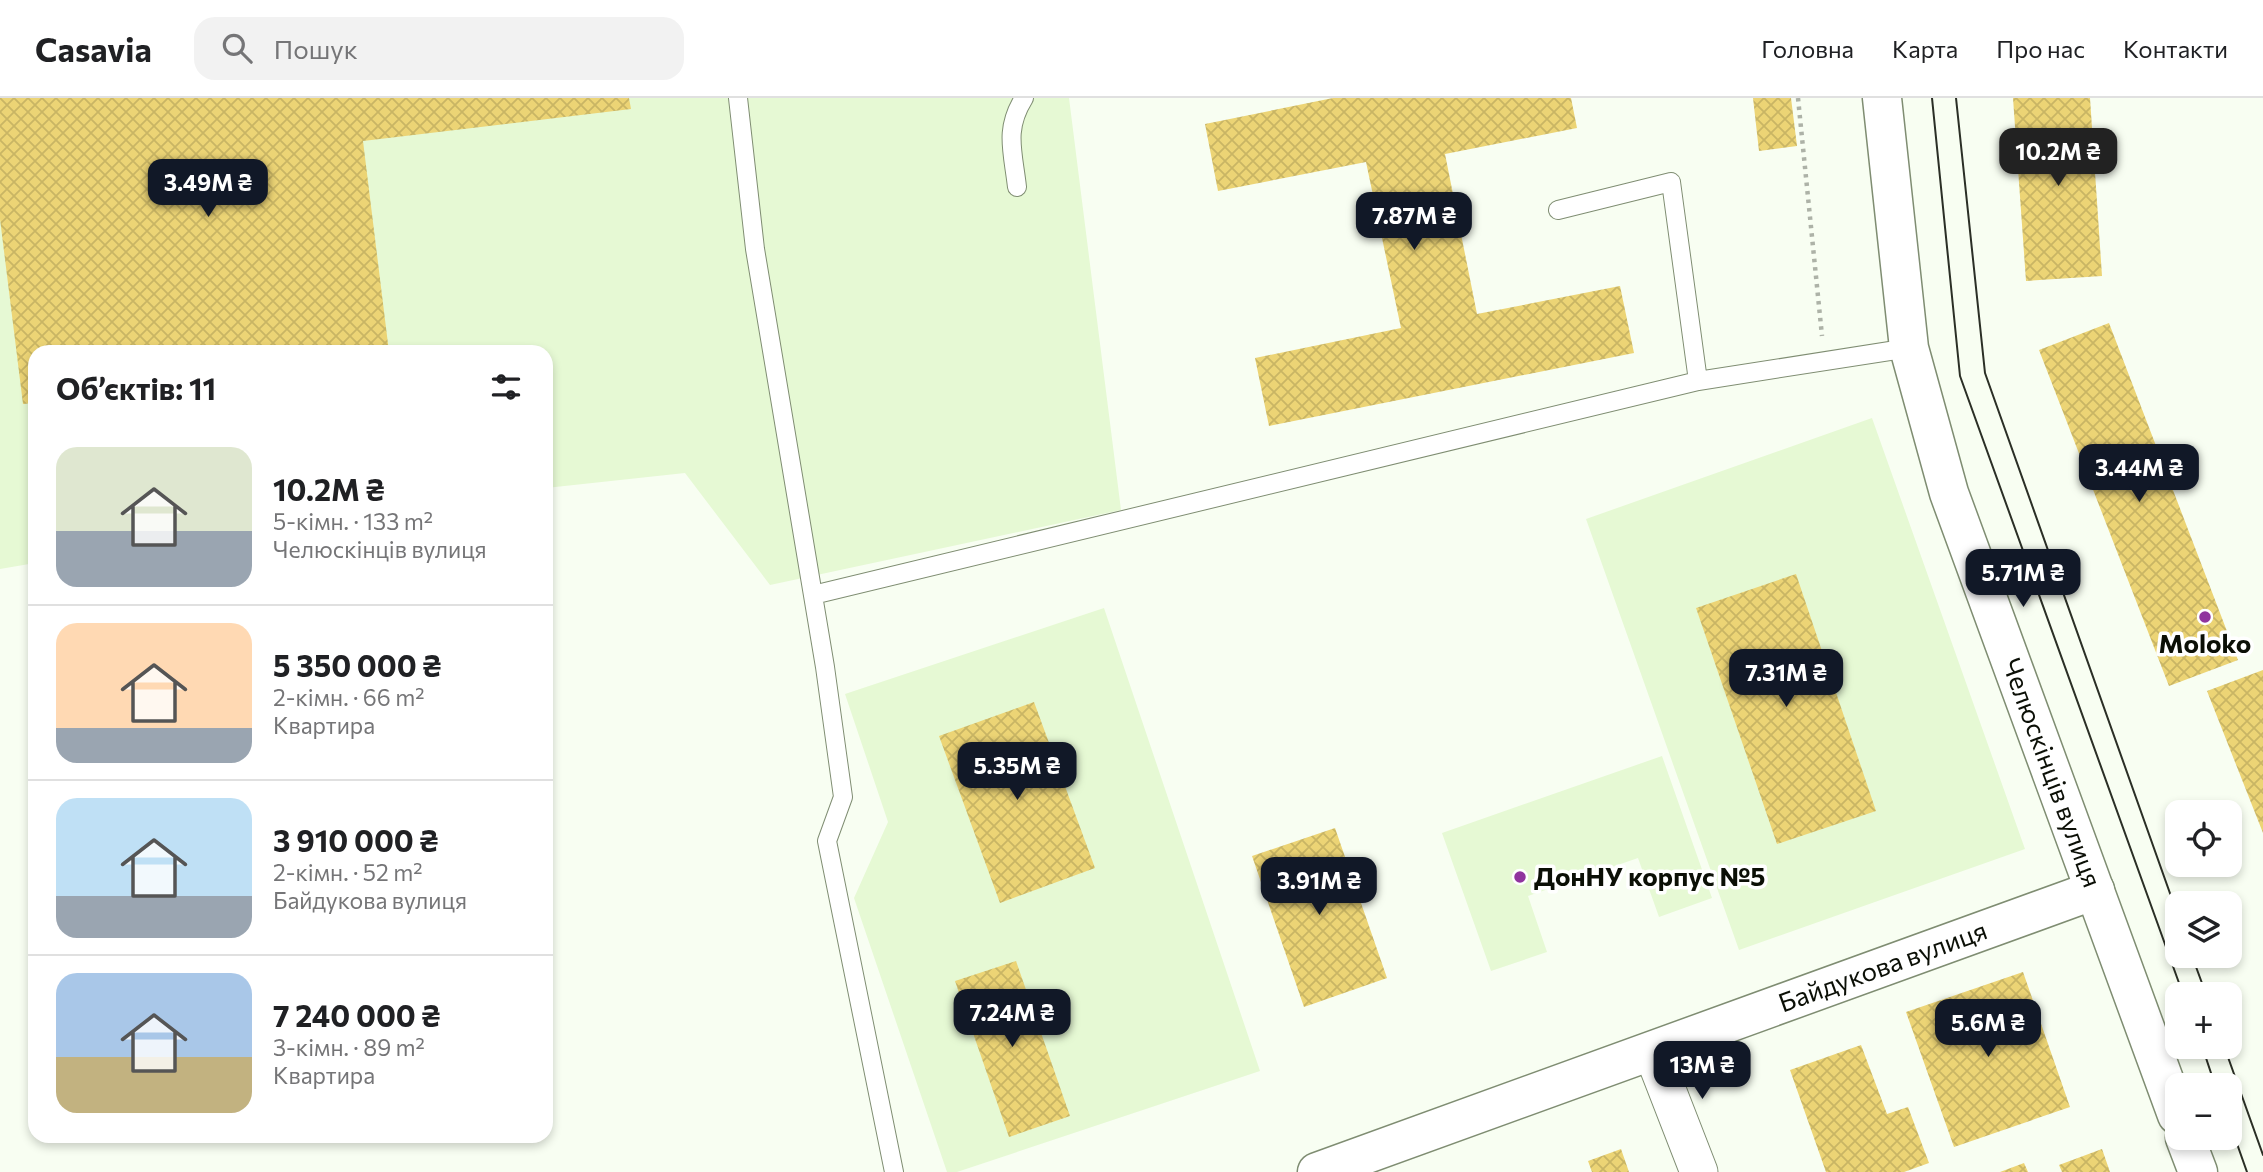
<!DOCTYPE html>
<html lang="uk">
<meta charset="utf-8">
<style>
body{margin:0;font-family:Commissioner,sans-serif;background:#f2f2f2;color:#202124;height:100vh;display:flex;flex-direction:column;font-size:26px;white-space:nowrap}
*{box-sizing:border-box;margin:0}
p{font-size:23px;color:#757577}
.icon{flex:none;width:38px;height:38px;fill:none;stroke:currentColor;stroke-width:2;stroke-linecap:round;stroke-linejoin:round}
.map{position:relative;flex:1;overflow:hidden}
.sheet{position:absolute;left:28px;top:247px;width:525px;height:798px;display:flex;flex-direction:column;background:#fff;border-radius:21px;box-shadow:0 4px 10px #0003}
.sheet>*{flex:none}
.fabs{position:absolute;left:2165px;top:702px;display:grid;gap:14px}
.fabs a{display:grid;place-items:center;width:77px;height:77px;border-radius:14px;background:#fff;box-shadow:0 4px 10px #0003;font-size:35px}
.price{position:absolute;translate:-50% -60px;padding:0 16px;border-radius:14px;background:#111827;color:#fff;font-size:23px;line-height:46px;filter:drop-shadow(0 2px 4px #0008)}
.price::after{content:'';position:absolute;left:50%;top:42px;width:21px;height:16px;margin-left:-10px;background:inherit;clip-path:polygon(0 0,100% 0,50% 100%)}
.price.active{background:#222;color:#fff}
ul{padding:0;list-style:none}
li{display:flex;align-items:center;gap:21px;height:175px;padding:0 28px}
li+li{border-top:2px solid #e0e0e0}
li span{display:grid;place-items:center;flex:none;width:196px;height:140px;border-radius:21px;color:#555}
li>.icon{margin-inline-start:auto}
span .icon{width:84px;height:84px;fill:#fffc;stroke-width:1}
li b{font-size:30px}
h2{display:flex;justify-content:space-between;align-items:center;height:84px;padding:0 28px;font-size:30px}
header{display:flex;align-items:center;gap:42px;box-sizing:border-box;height:98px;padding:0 35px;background:#fff;border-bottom:2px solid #e0e0e0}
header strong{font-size:33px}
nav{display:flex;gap:38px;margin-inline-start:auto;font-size:24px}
.search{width:490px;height:63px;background:#f2f2f2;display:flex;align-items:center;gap:18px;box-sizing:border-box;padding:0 24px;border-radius:21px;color:#757577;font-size:26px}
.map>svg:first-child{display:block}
.built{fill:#e6f9d4}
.building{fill:url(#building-cross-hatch)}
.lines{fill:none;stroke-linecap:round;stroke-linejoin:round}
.service-casing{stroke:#7f8d72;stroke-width:20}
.minor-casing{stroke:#7f8d72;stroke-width:39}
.secondary-casing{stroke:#7f8d72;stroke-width:41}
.path{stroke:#adb2a7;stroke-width:4.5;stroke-dasharray:3.5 5;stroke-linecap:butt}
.service{stroke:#fff;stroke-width:18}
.minor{stroke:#fff;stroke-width:37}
.secondary{stroke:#fff;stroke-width:38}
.tram{stroke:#2b2f26;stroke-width:2}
.poi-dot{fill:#90349e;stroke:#fff;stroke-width:2.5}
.labels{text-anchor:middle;stroke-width:7;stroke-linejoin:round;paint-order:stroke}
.poi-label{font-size:26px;font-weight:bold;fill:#0b0f06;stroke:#fff}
.street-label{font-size:26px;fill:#0b0f06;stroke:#fff}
</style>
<header>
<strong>Casavia</strong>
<div class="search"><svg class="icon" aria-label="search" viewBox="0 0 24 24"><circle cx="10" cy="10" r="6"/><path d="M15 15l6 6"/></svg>Пошук</div>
<nav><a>Головна</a><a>Карта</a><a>Про нас</a><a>Контакти</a></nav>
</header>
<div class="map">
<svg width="2263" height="1074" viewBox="0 0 2263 1074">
<defs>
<pattern id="building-cross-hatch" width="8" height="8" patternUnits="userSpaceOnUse" patternTransform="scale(1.75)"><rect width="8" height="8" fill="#ecd475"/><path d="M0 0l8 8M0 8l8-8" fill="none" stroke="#c9b564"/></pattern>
</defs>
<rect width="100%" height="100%" fill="#f8fef2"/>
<path class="built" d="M0,0H1069L1121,412L770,487L685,375L546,390V254H35V465L0,471Z
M1872,320L2025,751L1739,852L1586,421Z
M1104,510L1260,973L957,1074H947L854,800L888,724L845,596Z
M1662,658L1712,800L1659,819L1638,760L1528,798L1547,854L1491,873L1442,735Z"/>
<path class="building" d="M0,0H629L631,11L363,43L389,254H35V305L23,306L0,121Z
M1333,0H1571L1577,30L1445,56L1477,216L1620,188L1634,255L1269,328L1255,260L1401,230L1366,64L1218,93L1205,26Z
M1753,0H1791L1797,48L1759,53Z
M2013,0H2090L2102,178L2026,183Z
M2109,225L2238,562L2169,588L2039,252Z
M1796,476L1876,713L1777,746L1696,510Z
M2263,572V735L2207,593Z
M1034,604L1095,770L1000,805L939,638Z
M1335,730L1387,880L1304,909L1252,758Z
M1016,863L1070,1018L1009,1039L955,883Z
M2023,874L2070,1009L1954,1049L1906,914Z
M1861,947L1887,1016L1908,1009L1929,1065L1904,1074H1826L1790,972Z
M1621,1051L1629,1074H1592L1588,1063Z
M2102,1051L2110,1074H2062L2059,1067Z
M2024,1065L2028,1074H2000Z"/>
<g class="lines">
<g class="service-casing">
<path id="service" d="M738,0L755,151L825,569L843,699L827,743L894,1074
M1017,89C1013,53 1004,32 1024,0
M1558,112L1671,84L1698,283L1909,250
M813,497L1698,283"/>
</g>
<g class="minor-casing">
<path id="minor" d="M1652,953L1699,1074"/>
</g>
<g class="secondary-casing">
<g id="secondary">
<path id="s1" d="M1882,0L1909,250L1949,395L2177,1017"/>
<path d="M2185,1040L2198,1074"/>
<path id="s2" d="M1317,1074L2095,792"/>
</g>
</g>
<path class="path" d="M1798,0L1822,238"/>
<use href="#service" class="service"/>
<use href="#minor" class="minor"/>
<use href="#secondary" class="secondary"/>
<path class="tram" d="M1932,0L1960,278L2183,896
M1956,0L1985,275L2177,815
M2192,858L2206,896
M2202,948L2215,987
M2224,948L2263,1057
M2230,1026L2247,1074"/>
</g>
<g class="poi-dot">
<circle cx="2205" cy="519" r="7"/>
<circle cx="1520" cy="779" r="7"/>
</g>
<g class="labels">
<g class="poi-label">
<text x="2205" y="555">Moloko</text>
<text x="1534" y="788" text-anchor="start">ДонНУ корпус №5</text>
</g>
<g class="street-label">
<text dy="9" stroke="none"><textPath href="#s1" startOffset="700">Челюскінців вулиця</textPath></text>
<text dy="9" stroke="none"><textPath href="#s2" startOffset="602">Байдукова вулиця</textPath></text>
</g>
</g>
</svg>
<div class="fabs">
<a><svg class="icon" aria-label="locate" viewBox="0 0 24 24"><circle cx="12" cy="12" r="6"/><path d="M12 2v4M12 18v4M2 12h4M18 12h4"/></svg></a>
<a><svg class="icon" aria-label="layers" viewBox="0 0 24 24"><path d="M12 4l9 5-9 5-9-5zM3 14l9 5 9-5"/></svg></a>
<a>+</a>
<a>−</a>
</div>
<b class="price active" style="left:2058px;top:90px">10.2M ₴</b>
<b class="price" style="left:208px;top:121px">3.49M ₴</b>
<b class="price" style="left:1414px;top:154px">7.87M ₴</b>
<b class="price" style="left:2139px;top:406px">3.44M ₴</b>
<b class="price" style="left:2023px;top:511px">5.71M ₴</b>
<b class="price" style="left:1786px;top:611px">7.31M ₴</b>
<b class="price" style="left:1017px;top:704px">5.35M ₴</b>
<b class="price" style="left:1319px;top:819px">3.91M ₴</b>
<b class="price" style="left:1012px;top:951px">7.24M ₴</b>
<b class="price" style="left:1988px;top:961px">5.6M ₴</b>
<b class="price" style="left:1702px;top:1003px">13M ₴</b>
<section class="sheet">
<h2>Об’єктів: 11<svg class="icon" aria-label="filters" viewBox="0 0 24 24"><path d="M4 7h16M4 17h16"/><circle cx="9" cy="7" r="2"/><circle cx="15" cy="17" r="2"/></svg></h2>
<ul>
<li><span style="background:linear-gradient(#dfe7d0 60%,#9aa5b1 0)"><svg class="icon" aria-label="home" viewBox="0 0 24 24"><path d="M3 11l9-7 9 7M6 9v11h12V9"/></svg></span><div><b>10.2M ₴</b><p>5-кімн. · 133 m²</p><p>Челюскінців вулиця</p></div></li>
<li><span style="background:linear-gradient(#ffd9b3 75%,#9aa5b1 0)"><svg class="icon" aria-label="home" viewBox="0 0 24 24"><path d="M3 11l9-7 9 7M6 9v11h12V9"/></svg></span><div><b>5 350 000 ₴</b><p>2-кімн. · 66 m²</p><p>Квартира</p></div></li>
<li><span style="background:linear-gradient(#bfe0f5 70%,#9aa5b1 0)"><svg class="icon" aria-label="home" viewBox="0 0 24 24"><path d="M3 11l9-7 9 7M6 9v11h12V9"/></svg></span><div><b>3 910 000 ₴</b><p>2-кімн. · 52 m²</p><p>Байдукова вулиця</p></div></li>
<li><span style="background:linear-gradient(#a9c7e8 60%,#c2b280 0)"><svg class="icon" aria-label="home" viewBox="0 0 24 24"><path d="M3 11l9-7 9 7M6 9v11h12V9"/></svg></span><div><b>7 240 000 ₴</b><p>3-кімн. · 89 m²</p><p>Квартира</p></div></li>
</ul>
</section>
</div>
